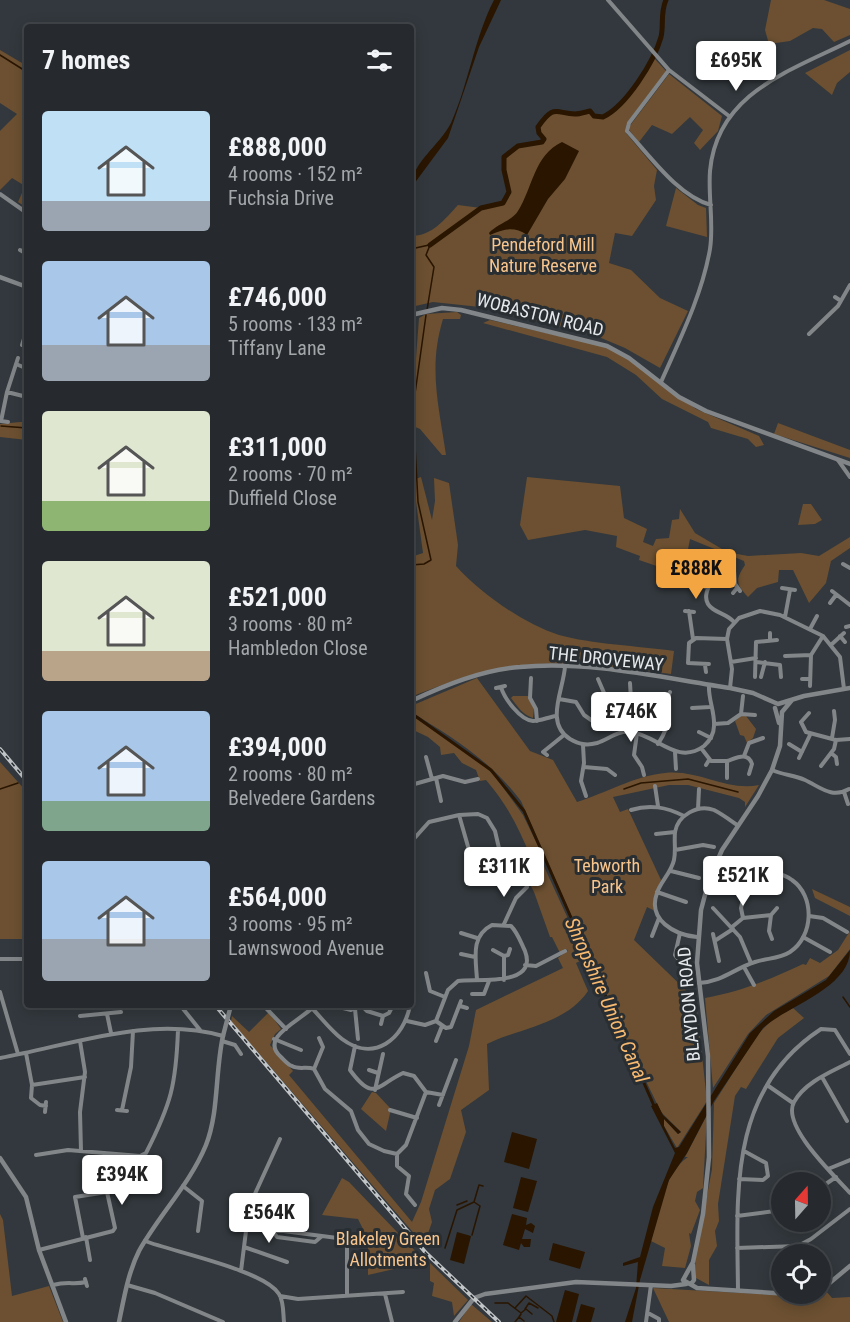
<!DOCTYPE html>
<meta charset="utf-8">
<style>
body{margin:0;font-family:"Roboto Condensed",sans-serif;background:#32363a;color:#f1f3f6;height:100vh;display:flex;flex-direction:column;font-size:22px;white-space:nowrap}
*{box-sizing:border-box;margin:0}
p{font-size:20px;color:#a4a7aa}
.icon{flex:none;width:33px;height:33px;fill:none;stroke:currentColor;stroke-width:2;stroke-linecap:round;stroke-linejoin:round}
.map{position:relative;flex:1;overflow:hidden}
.side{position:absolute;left:24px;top:24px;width:390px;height:984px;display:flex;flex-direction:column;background:#262a2e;border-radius:6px;box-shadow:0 3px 15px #0003,0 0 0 2px #42464a}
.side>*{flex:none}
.needle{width:39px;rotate:20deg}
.controls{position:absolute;left:771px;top:1172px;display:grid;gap:12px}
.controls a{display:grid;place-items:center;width:60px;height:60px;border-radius:50%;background:#262a2e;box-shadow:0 3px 15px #0003,0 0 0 2px #42464a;font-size:30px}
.price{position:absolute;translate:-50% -51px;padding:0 14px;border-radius:6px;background:#fff;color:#222;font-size:20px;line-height:39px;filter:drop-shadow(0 2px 3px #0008)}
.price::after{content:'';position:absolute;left:50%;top:36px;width:18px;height:14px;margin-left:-9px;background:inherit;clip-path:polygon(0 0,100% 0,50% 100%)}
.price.current{background:#f2a541;color:#111}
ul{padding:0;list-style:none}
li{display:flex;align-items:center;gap:18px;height:150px;padding:0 18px}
li span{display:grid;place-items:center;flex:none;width:168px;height:120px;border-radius:6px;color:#555}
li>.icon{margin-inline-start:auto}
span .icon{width:72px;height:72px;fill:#fffc;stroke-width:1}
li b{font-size:26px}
h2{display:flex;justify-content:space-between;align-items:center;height:72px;padding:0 18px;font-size:26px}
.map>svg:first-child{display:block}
.green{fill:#6c5031}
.water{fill:#291500}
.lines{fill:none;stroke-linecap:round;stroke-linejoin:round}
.stream{stroke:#291500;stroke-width:1.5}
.canal{stroke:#291500;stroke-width:3}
.river{stroke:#291500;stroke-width:5}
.minor{stroke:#838688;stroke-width:4}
.tertiary{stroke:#838688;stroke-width:4.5}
.rail-casing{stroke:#c1c5c8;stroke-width:4}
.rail{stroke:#282e32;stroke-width:1.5;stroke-dasharray:4.5;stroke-linecap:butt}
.tertiary-bridge{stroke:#838688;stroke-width:4.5}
.labels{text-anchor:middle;stroke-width:6;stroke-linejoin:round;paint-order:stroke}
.park-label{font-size:18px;fill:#f8c58d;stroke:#282e32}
.street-label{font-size:18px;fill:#e6e9ec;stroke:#282e32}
.water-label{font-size:20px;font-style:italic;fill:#f8b970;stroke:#282e32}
</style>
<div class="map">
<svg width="850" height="1322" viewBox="0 0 850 1322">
<rect width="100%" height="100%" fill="#32383d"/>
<path class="green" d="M771,0H824L850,9V35L834,42L822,29L813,28L790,41L769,44L765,30Z
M0,50L27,66V208L18,202L25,186L12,178L0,190V131L17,114L0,103Z
M850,50V72L837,83L832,95L805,73Z
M653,57L666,71L627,123L626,133L657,170L654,186L656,200L632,236L615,233L609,263L631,270L660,298L688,311L660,368L625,348L594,335L480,307L433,302L411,307V236C432,236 444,220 458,205L481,208L503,203L509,192L504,170V157L518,146L542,142L544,139L539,133L538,127C554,103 566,115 590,111L598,118C617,117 646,73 653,57Z
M669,74L722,116L718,131L700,150L694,143L703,130L690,117L672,134L652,125L639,142L630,131L629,127Z
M676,188L698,205L706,208L707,237L666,226Z
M457,312L461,315L460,319H443C428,368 439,406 446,455H442L420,429L411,425L419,318L426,314Z
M490,320L607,347L628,359L696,409L759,436L764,445L756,447L748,439L711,428L708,422L662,399L636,375L607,357L483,323Z
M20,422H27V440L0,437V424Z
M778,423L850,450V458L774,434Z
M421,477L432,520L435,501L434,478L449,483L458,545L456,566C480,593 524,624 559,635C591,644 639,646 674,651L671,674C589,664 525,653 445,684C434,688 422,692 411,697V557L423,553L413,480Z
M527,477L620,486L624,518L647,529L643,542L653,546L656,539L669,538L672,520L679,519L680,509L695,533L727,552L748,556L801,553L819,556L850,537V548L831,561L826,583L809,603L793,570H779L778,582L757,588L748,597C736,584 735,580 745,565L744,561L690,539L683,575L639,560L640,556L616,547L617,536L585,530L528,540L520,525Z
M803,504H811L822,520L815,524L798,525Z
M477,678L530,751L553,760L577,802C606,793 634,776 665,773C698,769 728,792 759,785L745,807V802L739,798L688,785H669L613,797L620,812L628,809L661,880L655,894L653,910L647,907L634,940L696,1000L707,1101L677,1148L664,1126V1119L678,1134L681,1132L661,1112L624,1036L521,801C491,761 452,737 411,712V706Z
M513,696H528L534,709L533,718C523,715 517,706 511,698Z
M411,715L479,761L494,775L523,815L542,854V862L586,958L576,963L588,991C566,1024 520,1028 487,1044L489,1090L461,1110L466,1132L450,1179L435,1190L429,1209L432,1222L424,1245L231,1021L232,1016L249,1032L269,1012L281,1029L275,1034L270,1045L293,1071L289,1075L412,1222L421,1202L469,1046L476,1010L563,968L558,958L568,950L564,949L560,953L552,937H550L534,892L521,867L531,858C520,830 507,804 486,780L480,781L476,770L462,763L454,753L441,755L440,747L428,737L411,729Z
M741,716H746L756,729L753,738L747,743L744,736L740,735L735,721Z
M0,762L27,792V939H0Z
M812,889L850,907V916L815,898Z
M850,931V949L829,976L766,1015L748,1034L713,1088L705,998C740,992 771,979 803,964L806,965L810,958L820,963L838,950Z
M793,1008L804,1018L778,1038L746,1089L741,1087L735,1096L718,1204L719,1221L715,1231L717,1246L709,1260V1285L696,1278L695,1260L712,1169L714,1103L757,1035L774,1018Z
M372,1092L376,1093L391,1109L386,1131L361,1109Z
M707,1115L703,1188L697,1192L695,1201L700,1210L691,1234L689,1233L691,1246L685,1268L662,1266L665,1248L651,1241C658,1216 664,1172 688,1157H685Z
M342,1178L349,1182L423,1259L403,1267L368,1275V1239L358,1219L322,1215Z
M0,1214L3,1220L12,1296L49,1286L63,1322H0Z
M430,1263L468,1300L454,1316L452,1302L432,1296L434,1283L430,1281Z
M653,1288L811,1297L826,1291L832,1298L850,1297V1322H669Z
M471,1304L492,1322H459Z"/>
<path class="water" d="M494,0H501L479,47L448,138L411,188C411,163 440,145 451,123C469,83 474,39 494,0Z
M562,142L579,151L565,179L548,199L527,235C514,226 504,229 490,235L489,233C497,224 513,220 518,211C533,187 534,155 562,142Z
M850,950C850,988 787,1006 763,1028L714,1101L687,1153L669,1180L640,1280L632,1322H625L636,1288L638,1262L623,1266V1263L640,1257L653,1207L675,1153L651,1106L657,1103L663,1115L681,1132L678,1134L664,1119V1126L675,1148L679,1147L750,1033L774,1011L826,980Z
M512,1132L537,1139L529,1169L504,1162Z
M521,1177L537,1181L528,1212L513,1208Z
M512,1214L527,1218L526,1225L531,1223L535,1226L533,1233L525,1229L522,1239H531L530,1247H524L521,1243L519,1250L503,1245Z
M457,1232L471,1236L464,1264L450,1260Z
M553,1243L585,1252L580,1269L549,1260Z
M565,1290L579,1294L572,1322H556Z
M581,1304L595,1308L591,1322H576Z"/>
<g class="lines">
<path class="stream" d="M0,55L27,72
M411,249L429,245
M427,310L434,267L426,255L430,245
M1,426L27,428
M411,565L424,564L431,560L418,502L413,408L426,315
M0,789L18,783
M624,789L641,783L688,779L738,792
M843,997L850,1007
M457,1205L467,1201
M472,1235L480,1206L474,1202L479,1185L483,1186
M445,1248L457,1210L474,1202
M495,1303H508L521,1313L526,1309L532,1314
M515,1308L526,1296L552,1316L554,1322
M525,1309L529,1303L538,1308
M521,1314L519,1317L524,1321
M515,1322L519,1317"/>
<path class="canal" d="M411,713L491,770L524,811L655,1108"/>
<path class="river" d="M430,245L481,208L503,203L509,192L504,170V157L518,146L542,142L544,139L539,133L538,127C554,104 555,113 575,114C580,114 585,112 590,111L594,116L603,117C626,106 654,62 661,37C664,25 660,13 666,0"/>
<path class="minor" d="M608,0L669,70L729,116
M669,70L629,123L627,131C650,156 678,196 711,205
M0,194L27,213
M20,250L27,254
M835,297L841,301
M809,334L838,306L850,285
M22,345L27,329
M18,358L7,392L27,397
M16,364L23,367
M661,382C680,339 702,295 710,249C714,223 708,197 710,171C717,93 790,71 850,41
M7,392L1,421L8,422
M838,460L850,477
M715,563L734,571L735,584L740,591
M843,564L850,568
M721,566C715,578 696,597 713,609C720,614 728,615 734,622
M690,585L708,587
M695,585L699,555
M782,588L795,590
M832,591L850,605
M733,593L737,588
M830,603L836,595
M685,611L694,612
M689,611L693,639
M785,617L790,590
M846,627L850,626
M810,629L817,616
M840,636L845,642
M770,639V633
M832,644L844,633
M785,656L811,655
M731,662L756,658
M757,662L780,665L781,677
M709,664L688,663L689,643L696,638L727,639
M705,665L706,672
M565,666C564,689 544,723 570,739C579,744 586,746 597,743C609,739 618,730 631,732C657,735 677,766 704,746C710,741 714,733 714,726C715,712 708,699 709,685
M755,677L756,642L777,640
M761,677L765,662
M531,678L530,698L536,709L537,721
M598,679L608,702
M802,679H810
M630,683L631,700
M810,686L811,655L823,636
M501,687C504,698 520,720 533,721C540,721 549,717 556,716
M496,688L505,686
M730,688L732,669L727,639L729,629L739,618L760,611L780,615L823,636L840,657L844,689
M559,699L576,702L584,715L594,722L598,720
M608,702C621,705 633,699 646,698C679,698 669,727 658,744
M664,706L670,692
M692,708L710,707
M600,712L608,702
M650,712V698
M809,713L801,722L806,732L836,740L850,739
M741,714L743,696
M714,724L728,723L741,714L755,715
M699,732L711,738
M637,733L634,755L642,767L644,775
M832,738L835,720L834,711
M789,744L802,752
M583,745L584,763L581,781L586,796
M701,748L711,761H727V778
M675,752L676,769
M831,753L836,757L837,764
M547,755L543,752L564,735
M744,756L749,743L763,738
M426,757L432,779
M799,758L810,735
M727,761C736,758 748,751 752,764L749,774
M706,765L709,760
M821,766L834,749L836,740
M584,767L607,769L615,775
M772,770C783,775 794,775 805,780C820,787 832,799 849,789
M436,778L441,801
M411,785L443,776L465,782L478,779
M655,786L658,806
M844,792L848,804
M698,809L699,789
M631,810C650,804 666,807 684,816
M656,834L675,832
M411,842L429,822L459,815L478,814L487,818L495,831L501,857L495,870L484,872L473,864L459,815
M675,850L703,845L714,847
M671,871L699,878
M657,892L686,902
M713,908L740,937L751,963
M771,915L769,931L772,939
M809,916L823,918L847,932
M743,918L741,908L745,890
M504,924L516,898L527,887
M732,927L743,918L771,915L777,908
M461,933L477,938
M680,933L675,955L686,969
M713,934L719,961
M652,936L659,918
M697,937C675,935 647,920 657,893C661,881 671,873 674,860C676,851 674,842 675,832C678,815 698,804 714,810C722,814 730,820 737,825
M803,937L830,952
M716,940L733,929
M493,950L504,956L508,955L510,949
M461,954L475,957
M504,956V980
M0,959H27
M525,965L536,966L565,951
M744,967L754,985
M426,973L430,991L445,997
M699,983C724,981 733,969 755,962C767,958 779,959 790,952C814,936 815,896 792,880C776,868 760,874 742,872C733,871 724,867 716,864
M0,992L18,1054
M472,994H484L489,981
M180,1005L200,1030
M263,1005L286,1029
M309,1005C320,1016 330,1030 342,1039C374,1063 404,1039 410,1005
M335,1006L351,1010L362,1005
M362,1006L367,1011L383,1016
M460,1006L467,1008
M250,1007V1005
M312,1008C298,1022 259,1038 281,1057C284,1060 288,1065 292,1066C299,1070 307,1066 314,1069L325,1089L351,1111L358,1130L369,1144L384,1151L397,1154L406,1145L426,1092L414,1076L403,1073C377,1085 374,1103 350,1070L355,1046
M355,1009L358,1039
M107,1014L111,1033
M80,1016L121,1012
M407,1021L425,1025L436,1021L448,990L458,981C474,978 539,988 525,951C521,943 518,933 511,926L492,925C470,936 476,959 477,980
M436,1021L446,1028L451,1027L461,1001
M381,1024L383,1016L389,1013L393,1005
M274,1039L301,1050
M80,1041L85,1072L80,1112L81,1151
M222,1041L235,1045L241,1054
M436,1041L442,1026
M26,1053L32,1085L31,1098L40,1105L46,1106
M0,1058C72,1045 149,1015 223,1036
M850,1062C831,1072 805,1082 794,1102C781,1126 835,1176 850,1193
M314,1069L323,1047L319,1038
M369,1070L378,1073
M822,1077L847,1121
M32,1085L85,1077
M767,1085L793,1103
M375,1090L383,1054
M426,1092L443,1095
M439,1105L456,1060
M117,1110L127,1111
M122,1110L131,1067L133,1031
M390,1110L417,1118
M45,1112L46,1102
M397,1154V1166L409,1176L406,1194L415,1205
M36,1155L68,1150L140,1156L146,1153C171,1104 176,1085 178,1030
M828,1169L850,1160
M739,1179L763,1180L768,1176L766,1163L744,1151
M183,1186L202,1201L198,1231
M820,1188L836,1177
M737,1216L782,1210
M252,1227L353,1240
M273,1231L277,1237L315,1242L322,1236
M86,1237L90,1260
M347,1239V1296
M145,1241C174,1252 264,1270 279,1294C284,1302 283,1313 284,1322
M244,1247L287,1262
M737,1248L798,1246L811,1239L850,1209
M39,1250L113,1231L115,1228L107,1192L75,1197L83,1238
M241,1271L249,1207L280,1139
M85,1279L87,1286
M53,1285C68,1281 74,1285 86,1282
M127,1285L155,1293L223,1322
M738,1290C737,1193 728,1090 821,1029L835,1030L850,1054
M385,1294L392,1322
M280,1296L298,1299L403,1292
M648,1313L659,1319V1322
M646,1322L651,1285"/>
<path class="tertiary" d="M0,277L27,287
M411,315L442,308L461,310L607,346L629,358L679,397L706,411L850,464
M792,700L782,712L780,746L772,770L758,796L722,850L709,880L701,910L697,963L708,1056L709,1157L703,1214L693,1262L683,1280L697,1288L806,1295L816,1293
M411,701C445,685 482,670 520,667C587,660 663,678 730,688L753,693L778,704L804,696L850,688
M775,708L779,723
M0,1158L26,1197L39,1250L66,1322
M691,1284L694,1280L693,1265
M820,1291L850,1266
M119,1322C124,1298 128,1273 139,1251C159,1215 190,1184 206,1145C219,1112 215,1072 223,1036
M455,1322L474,1298L485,1294L576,1282L671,1286L686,1284"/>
<g class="rail-casing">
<path id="rail" d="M0,749L27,781
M215,1005L426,1253L499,1322"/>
</g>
<use href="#rail" class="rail"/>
<path class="tertiary-bridge" d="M223,1036L230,1009"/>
</g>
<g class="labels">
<g class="park-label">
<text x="543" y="251">Pendeford Mill<tspan x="543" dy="21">Nature Reserve</tspan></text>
<text x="607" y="872">Tebworth<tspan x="607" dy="21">Park</tspan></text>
<text x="388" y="1245">Blakeley Green<tspan x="388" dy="21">Allotments</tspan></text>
</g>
<g class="street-label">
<text transform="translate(540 315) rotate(14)" y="6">WOBASTON ROAD</text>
<text transform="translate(606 659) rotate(6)" y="6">THE DROVEWAY</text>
<text transform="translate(689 1004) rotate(-95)" y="6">BLAYDON ROAD</text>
</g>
<g class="water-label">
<text transform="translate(607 1000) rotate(66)" y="7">Shropshire Union Canal</text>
</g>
</g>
</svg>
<div class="controls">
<a><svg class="needle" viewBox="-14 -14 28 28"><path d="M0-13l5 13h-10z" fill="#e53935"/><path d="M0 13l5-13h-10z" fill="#a4a7aa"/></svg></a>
<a><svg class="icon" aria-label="locate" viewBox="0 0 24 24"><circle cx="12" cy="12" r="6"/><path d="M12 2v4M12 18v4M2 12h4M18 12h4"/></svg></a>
</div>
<b class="price" style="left:736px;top:92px">£695K</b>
<b class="price current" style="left:696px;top:600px">£888K</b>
<b class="price" style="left:631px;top:743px">£746K</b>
<b class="price" style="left:504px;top:898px">£311K</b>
<b class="price" style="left:743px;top:907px">£521K</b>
<b class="price" style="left:122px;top:1206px">£394K</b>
<b class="price" style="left:269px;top:1244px">£564K</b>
<section class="side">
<h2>7 homes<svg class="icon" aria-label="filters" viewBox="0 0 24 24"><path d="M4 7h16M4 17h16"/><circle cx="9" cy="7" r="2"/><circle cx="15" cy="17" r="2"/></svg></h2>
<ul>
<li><span style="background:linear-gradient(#bfe0f5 75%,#9aa5b1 0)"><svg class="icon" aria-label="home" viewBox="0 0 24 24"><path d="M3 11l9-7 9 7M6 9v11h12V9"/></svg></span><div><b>£888,000</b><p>4 rooms · 152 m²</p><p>Fuchsia Drive</p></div></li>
<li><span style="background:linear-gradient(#a9c7e8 70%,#9aa5b1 0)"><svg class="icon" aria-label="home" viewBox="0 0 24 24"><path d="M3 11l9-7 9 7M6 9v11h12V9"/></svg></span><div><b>£746,000</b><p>5 rooms · 133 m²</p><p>Tiffany Lane</p></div></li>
<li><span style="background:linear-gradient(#dfe7d0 75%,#8fb573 0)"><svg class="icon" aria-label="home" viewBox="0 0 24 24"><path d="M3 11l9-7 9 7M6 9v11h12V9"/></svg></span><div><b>£311,000</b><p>2 rooms · 70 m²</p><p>Duffield Close</p></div></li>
<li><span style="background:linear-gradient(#dfe7d0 75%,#b9a48a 0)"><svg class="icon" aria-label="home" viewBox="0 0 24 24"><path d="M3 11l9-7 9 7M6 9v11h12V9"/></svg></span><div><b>£521,000</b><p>3 rooms · 80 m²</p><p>Hambledon Close</p></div></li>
<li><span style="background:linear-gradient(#a9c7e8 75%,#7fa58c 0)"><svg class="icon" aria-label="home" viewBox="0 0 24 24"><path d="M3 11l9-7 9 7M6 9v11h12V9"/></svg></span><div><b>£394,000</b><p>2 rooms · 80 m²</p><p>Belvedere Gardens</p></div></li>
<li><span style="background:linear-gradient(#a9c7e8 65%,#9aa5b1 0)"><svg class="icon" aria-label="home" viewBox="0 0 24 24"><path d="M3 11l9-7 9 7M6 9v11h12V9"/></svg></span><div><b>£564,000</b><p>3 rooms · 95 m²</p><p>Lawnswood Avenue</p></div></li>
</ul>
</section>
</div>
